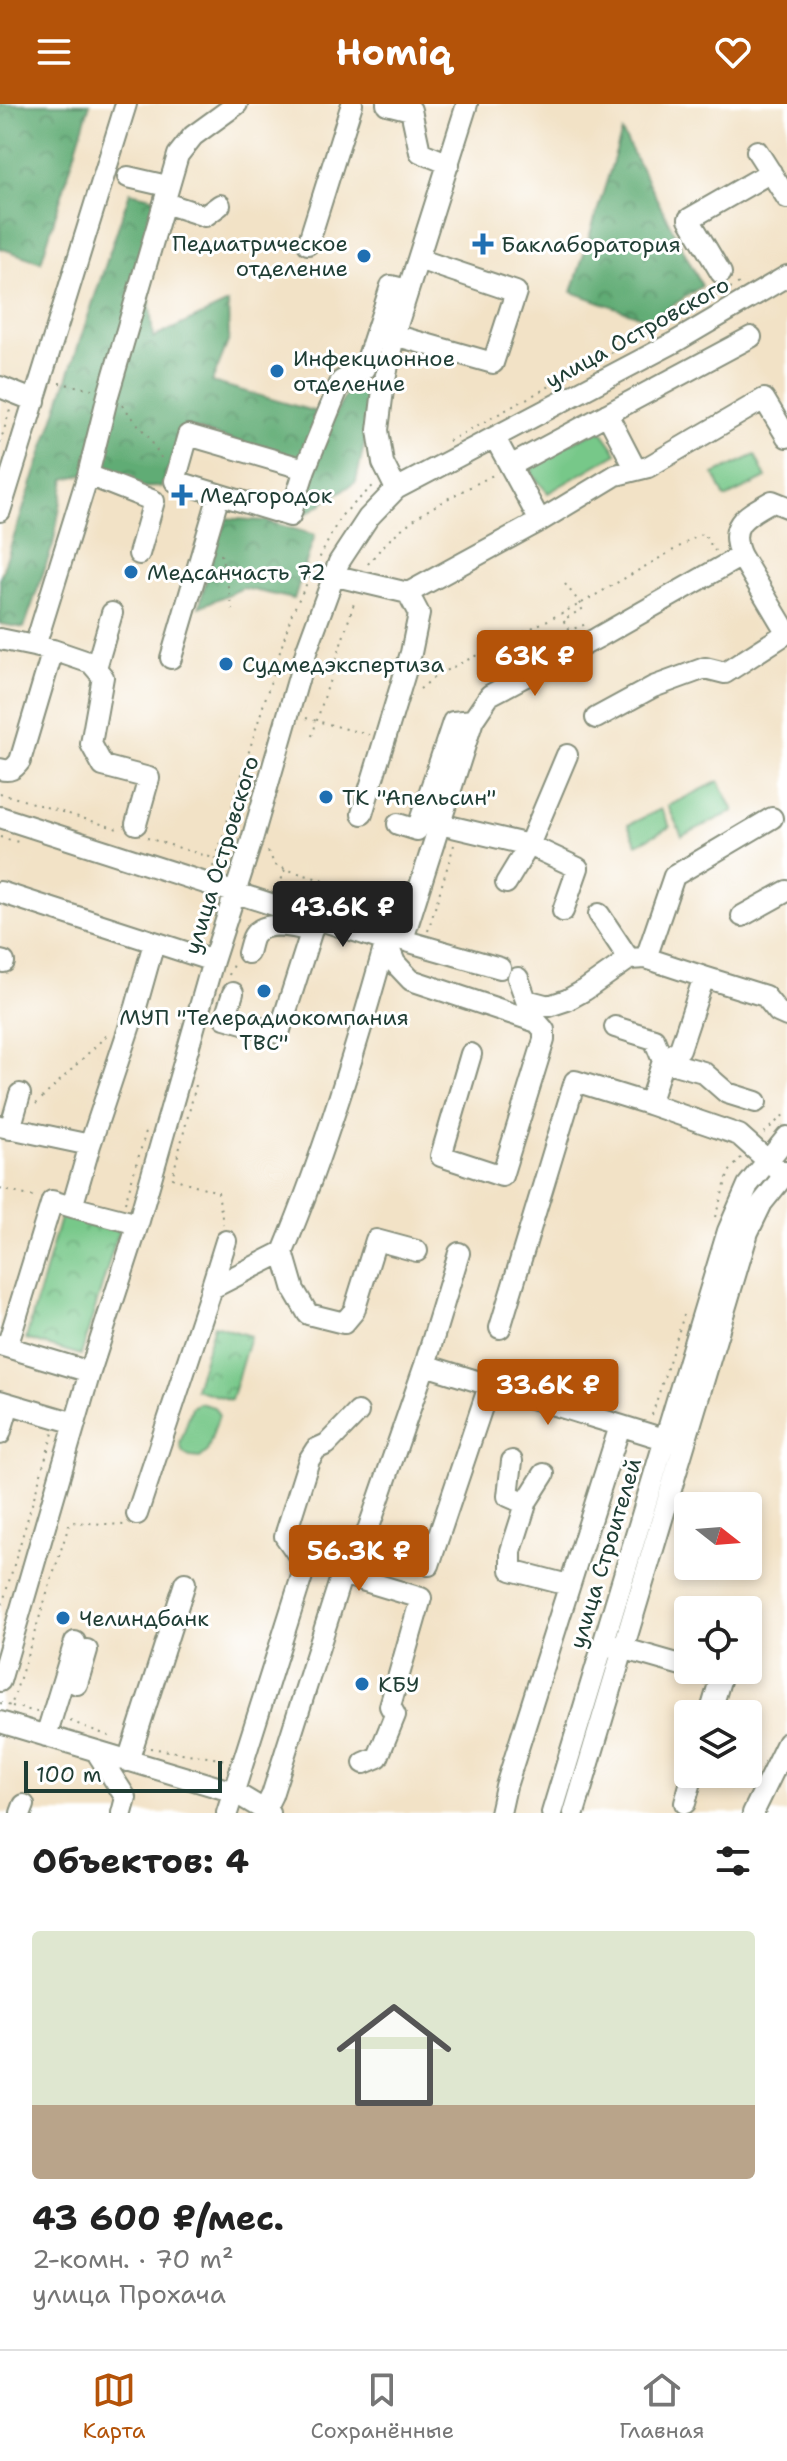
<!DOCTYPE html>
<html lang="ru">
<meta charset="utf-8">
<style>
body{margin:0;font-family:"Shantell Sans",sans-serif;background:#f2f2f2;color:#222;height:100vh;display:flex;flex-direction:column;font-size:30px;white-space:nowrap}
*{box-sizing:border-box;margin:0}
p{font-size:26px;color:#767676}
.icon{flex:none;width:44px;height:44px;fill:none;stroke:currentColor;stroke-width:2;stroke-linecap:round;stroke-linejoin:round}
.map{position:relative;height:1709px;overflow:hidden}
.side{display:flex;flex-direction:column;background:#fff;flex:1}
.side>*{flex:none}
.needle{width:52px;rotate:107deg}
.fabs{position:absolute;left:674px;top:1388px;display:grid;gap:16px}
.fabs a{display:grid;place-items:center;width:88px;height:88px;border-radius:8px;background:#fff;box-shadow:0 4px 12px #0003;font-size:40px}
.scale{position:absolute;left:24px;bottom:20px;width:198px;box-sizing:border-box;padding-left:8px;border:4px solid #1f3d34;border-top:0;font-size:22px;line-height:28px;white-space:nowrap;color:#1f3d34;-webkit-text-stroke:6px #fff;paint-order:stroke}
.price{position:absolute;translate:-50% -68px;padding:0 18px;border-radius:8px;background:#b45309;color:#fff;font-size:26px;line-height:52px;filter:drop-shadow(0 2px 4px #0008)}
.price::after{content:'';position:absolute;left:50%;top:48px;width:24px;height:18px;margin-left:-12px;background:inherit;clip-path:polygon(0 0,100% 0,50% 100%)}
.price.current{background:#222;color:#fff}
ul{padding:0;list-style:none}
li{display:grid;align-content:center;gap:16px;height:424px;padding:0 32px}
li+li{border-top:2px solid #e0e0e0}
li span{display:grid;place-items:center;height:248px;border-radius:8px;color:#555}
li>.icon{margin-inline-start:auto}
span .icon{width:144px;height:144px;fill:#fffc;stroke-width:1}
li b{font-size:34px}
h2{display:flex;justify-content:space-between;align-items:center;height:96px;padding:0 32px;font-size:34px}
header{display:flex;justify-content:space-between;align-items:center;height:104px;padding:0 32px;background:#b45309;color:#fff;font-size:36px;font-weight:700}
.dock{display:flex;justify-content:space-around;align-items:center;height:112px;border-top:2px solid #e0e0e0;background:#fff;font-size:22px;color:#767676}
.dock a{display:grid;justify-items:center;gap:4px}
.dock .current{color:#b45309}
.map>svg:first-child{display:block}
.grass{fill:#77c889;stroke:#4b825e;stroke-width:2}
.forest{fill:url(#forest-crowns);stroke:#407454;stroke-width:2}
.park{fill:url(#park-crowns);stroke:#4b825e;stroke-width:2}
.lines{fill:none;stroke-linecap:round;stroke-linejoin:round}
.minor-casing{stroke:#88907d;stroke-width:24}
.path{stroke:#88907d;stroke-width:2;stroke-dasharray:2 6;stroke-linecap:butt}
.minor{stroke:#fff;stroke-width:20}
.poi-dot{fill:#1f6fb2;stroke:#fff;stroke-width:3}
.labels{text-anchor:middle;stroke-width:6;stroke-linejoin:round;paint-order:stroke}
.poi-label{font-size:22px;fill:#1f3d34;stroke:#fff;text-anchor:start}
.street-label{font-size:22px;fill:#1f3d34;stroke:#fff}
</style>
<header><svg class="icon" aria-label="menu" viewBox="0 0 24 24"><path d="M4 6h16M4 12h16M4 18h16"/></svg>Homiq<svg class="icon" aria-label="heart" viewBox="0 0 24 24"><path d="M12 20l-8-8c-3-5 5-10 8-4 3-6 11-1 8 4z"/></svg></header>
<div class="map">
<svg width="787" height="1709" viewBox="0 0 787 1709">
<defs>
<pattern id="forest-crowns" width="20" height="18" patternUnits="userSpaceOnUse" patternTransform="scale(2)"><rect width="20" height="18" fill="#61ac75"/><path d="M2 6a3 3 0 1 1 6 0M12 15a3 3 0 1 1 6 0" fill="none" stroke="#4f8d61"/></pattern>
<pattern id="park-crowns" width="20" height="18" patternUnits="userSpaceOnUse" patternTransform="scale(2)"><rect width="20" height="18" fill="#77c889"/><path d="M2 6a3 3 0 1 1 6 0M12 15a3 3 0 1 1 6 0" fill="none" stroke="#61a471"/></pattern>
</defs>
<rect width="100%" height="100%" fill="#fff"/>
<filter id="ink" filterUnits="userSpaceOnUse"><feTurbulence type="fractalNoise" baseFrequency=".0125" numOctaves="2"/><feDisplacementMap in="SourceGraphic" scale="16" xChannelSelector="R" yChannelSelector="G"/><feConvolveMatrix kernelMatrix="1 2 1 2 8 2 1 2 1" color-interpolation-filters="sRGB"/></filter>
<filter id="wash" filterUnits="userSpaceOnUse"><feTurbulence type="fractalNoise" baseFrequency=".006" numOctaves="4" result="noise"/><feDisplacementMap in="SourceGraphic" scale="32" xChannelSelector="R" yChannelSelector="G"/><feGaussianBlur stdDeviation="1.8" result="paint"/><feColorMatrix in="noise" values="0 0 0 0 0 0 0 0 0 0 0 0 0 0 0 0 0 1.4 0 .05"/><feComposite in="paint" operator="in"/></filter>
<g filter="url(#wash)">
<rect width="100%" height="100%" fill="#f2e2c6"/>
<path class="grass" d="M600,325L617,349L548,389L532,370L534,357Z
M755,351L766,374L725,394L714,370Z
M719,677L734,707L682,732L668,702Z
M661,705L670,723L637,740L628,721Z
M199,1299L214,1303L219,1311L207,1348L200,1354L190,1353L183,1349L180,1340L192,1303Z"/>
<path class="forest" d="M0,0H90L41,158L0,144Z
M622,28L702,182L650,216L572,188Z
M130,88L156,94L147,171L153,234L228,199L229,235L212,278L334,313L352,278L376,287L356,378L301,413L306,360L184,321L162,383L121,384L109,364L65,375L53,441L24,524L0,520V474Z
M223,414L266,417L315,431L294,495L243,484L199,503Z"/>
<path class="park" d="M62,1107L120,1122L81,1251L26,1235Z
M214,1221L250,1232L231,1296L195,1285Z"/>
</g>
<g filter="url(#ink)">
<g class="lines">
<g class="minor-casing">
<path id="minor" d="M387,0L411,6L420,48L449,60
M757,47L787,94
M128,73L167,82
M165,99L205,112L220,101
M308,140L352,0
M721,169L689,115L771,68
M394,231L493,259L516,188L418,155
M0,283L35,297
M607,310L636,366
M495,334L540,417
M510,362L751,233
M305,365L188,331L175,377L290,412L305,365L341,277L364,265L391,182L408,186
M88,371L154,397L139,450
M396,385L383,359L378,326L383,286L394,231L467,0
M787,403L772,397C747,411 726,420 741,452L787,529
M0,407L126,0
M332,471L408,489L540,417L616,371L648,363L764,295L787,333
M0,535L53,546L91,559L103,573L91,640L103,662L149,674L136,720
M35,542L88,371L108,291L178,51L193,32L237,0
M171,554L219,391
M96,564L112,509
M596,614L653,583L705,564L725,569L787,529
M0,665C10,668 14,665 20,657L53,546
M362,710L411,549L419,510L408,489
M0,713L386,837L404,832L473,616L490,591L597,534L741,452
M398,720L417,726L453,618L473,616
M440,720L529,741L578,764L563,807
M506,779L529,741L567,651
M0,788L213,857
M599,810L629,855L646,854L704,873L680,945L663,957L649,1000L739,1031L777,1065
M742,812L787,787
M399,835L500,864
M386,837L395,859L411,876L537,918L544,926V936L502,1072L441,1052L471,950
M248,849C250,843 251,834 255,830C266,816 296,823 311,827
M646,854L674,772L772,714
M0,857L4,858
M704,873L765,892L778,908L787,912
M518,874L526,896L549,902L567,896L585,886L629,855
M233,889L225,914L279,929L316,813
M615,923L654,935L663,957L703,968L727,989L756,998
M0,1022L90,1041L72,1103L138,1120
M10,1025L20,990
M90,1041L136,903L154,839
M283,1148L294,1186L308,1210L344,1219L354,1207L376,1136L417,1147
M211,1185L226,1137
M500,1224L575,977L649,1000
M0,1241L90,1268
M7,1243L52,1097L72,1103
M425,1261L677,1339
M0,1297L75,1319
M0,1330L9,1300
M512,1357L508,1392L526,1400L511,1447V1466L568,1481
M525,1400L544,1370
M137,1410L212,1184L283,1148C325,1047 357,941 386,837
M429,1461L489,1282
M342,1470L421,1494L390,1602L395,1611L378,1653L364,1659
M611,1541L688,1563
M697,1566L721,1573L710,1610
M0,1577L90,1268L138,1120L213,857L251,739L307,545L339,458L368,414L396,385L675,238L787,172
M77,1580L87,1546
M0,1618L234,1688L269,1709
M46,1632L75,1538
M96,1647L126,1694L122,1709
M128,1657L185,1479
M685,1699L693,1670
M265,1705L272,1691L342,1470L358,1455L425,1261L459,1149
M21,1709L24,1701
M227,1709L302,1472L303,1458L285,1432L309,1356L316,1345L327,1340L358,1308
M500,1709L506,1682L620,1322
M552,1709L728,1127L748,1081L787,1033
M574,1709L748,1128L762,1099L787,1068
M753,1709L787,1639"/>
</g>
<path class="path" d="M59,279L92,285
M122,301L150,335L163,357
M449,337L743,177
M0,339L10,306
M221,450L233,506
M368,460C404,413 444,397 495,370
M565,480L584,504L563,516L570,526L589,519
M420,585L437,571L580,500L703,429L715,447
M306,614L369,631
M312,632L355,496
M0,689L121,726
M0,733L22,739
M147,734L213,754
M268,747L275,761L285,765L395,798
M213,763L292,509L340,413L375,380
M279,783L285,765
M207,818L210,797
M428,827L454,741
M229,871L234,858
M196,981L172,1074L218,1088L223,1120
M36,1000L109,929
M764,1029L787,1008
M0,1085L34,1093
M125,1099L147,1024
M715,1113L729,1068L741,1054
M652,1311L684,1211
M0,1508L53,1329
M0,1599L11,1602L70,1418L124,1421
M12,1602L37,1608
M70,1617L109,1632
M150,1644L226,1656"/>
<use href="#minor" class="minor"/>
</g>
</g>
<g class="poi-dot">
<path d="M479 128h8v8h8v8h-8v8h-8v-8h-8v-8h8z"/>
<circle cx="364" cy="152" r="8"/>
<circle cx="277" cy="267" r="8"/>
<path d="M178 379h8v8h8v8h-8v8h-8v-8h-8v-8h8z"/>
<circle cx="131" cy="468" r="8"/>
<circle cx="226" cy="560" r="8"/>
<circle cx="326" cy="693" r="8"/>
<circle cx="264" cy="887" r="8"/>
<circle cx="63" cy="1514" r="8"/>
<circle cx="362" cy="1580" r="8"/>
</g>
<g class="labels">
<g class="poi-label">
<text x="348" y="147" text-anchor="end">Педиатрическое<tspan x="348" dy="25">отделение</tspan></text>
<text x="501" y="148">Баклаборатория</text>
<text x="293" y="262">Инфекционное<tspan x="293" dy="25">отделение</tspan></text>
<text x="200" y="399">Медгородок</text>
<text x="147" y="476">Медсанчасть 72</text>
<text x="242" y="568">Судмедэкспертиза</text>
<text x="342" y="701">ТК "Апельсин"</text>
<text x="264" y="921" text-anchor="middle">МУП "Телерадиокомпания<tspan x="264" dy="25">ТВС"</tspan></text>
<text x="79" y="1522">Челиндбанк</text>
<text x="378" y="1588">КБУ</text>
</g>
<g class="street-label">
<text transform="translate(637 228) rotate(-29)" y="8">улица Островского</text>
<text transform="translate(221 751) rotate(-73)" y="8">улица Островского</text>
<text transform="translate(605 1449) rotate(-73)" y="8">улица Строителей</text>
</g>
</g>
</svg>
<div class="fabs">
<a><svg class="needle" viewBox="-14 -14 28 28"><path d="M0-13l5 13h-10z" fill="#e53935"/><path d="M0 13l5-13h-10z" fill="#767676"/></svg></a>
<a><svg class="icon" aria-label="locate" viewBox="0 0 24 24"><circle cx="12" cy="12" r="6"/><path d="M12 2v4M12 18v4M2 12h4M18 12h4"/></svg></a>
<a><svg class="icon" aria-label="layers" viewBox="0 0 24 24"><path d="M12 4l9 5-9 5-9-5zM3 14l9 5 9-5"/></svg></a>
</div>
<div class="scale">100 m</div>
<b class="price" style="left:535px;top:594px">63K ₽</b>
<b class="price current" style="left:343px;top:845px">43.6K ₽</b>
<b class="price" style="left:548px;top:1323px">33.6K ₽</b>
<b class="price" style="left:359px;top:1489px">56.3K ₽</b>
</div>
<section class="side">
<h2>Объектов: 4<svg class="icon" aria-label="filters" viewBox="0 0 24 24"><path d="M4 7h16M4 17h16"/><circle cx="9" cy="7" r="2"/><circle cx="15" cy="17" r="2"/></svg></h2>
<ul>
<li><span style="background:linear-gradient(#dfe7d0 70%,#b9a48a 0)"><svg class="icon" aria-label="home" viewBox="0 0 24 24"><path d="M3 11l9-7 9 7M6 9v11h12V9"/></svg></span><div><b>43 600 ₽/мес.</b><p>2-комн. · 70 m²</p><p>улица Прохача</p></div></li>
</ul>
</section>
<nav class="dock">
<a class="current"><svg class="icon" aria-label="map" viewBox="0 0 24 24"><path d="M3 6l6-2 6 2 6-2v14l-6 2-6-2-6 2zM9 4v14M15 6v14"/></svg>Карта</a>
<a><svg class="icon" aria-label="saved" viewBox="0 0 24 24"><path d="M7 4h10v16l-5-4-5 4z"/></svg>Сохранённые</a>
<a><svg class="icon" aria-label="home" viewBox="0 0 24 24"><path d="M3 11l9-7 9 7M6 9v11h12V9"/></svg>Главная</a>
</nav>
